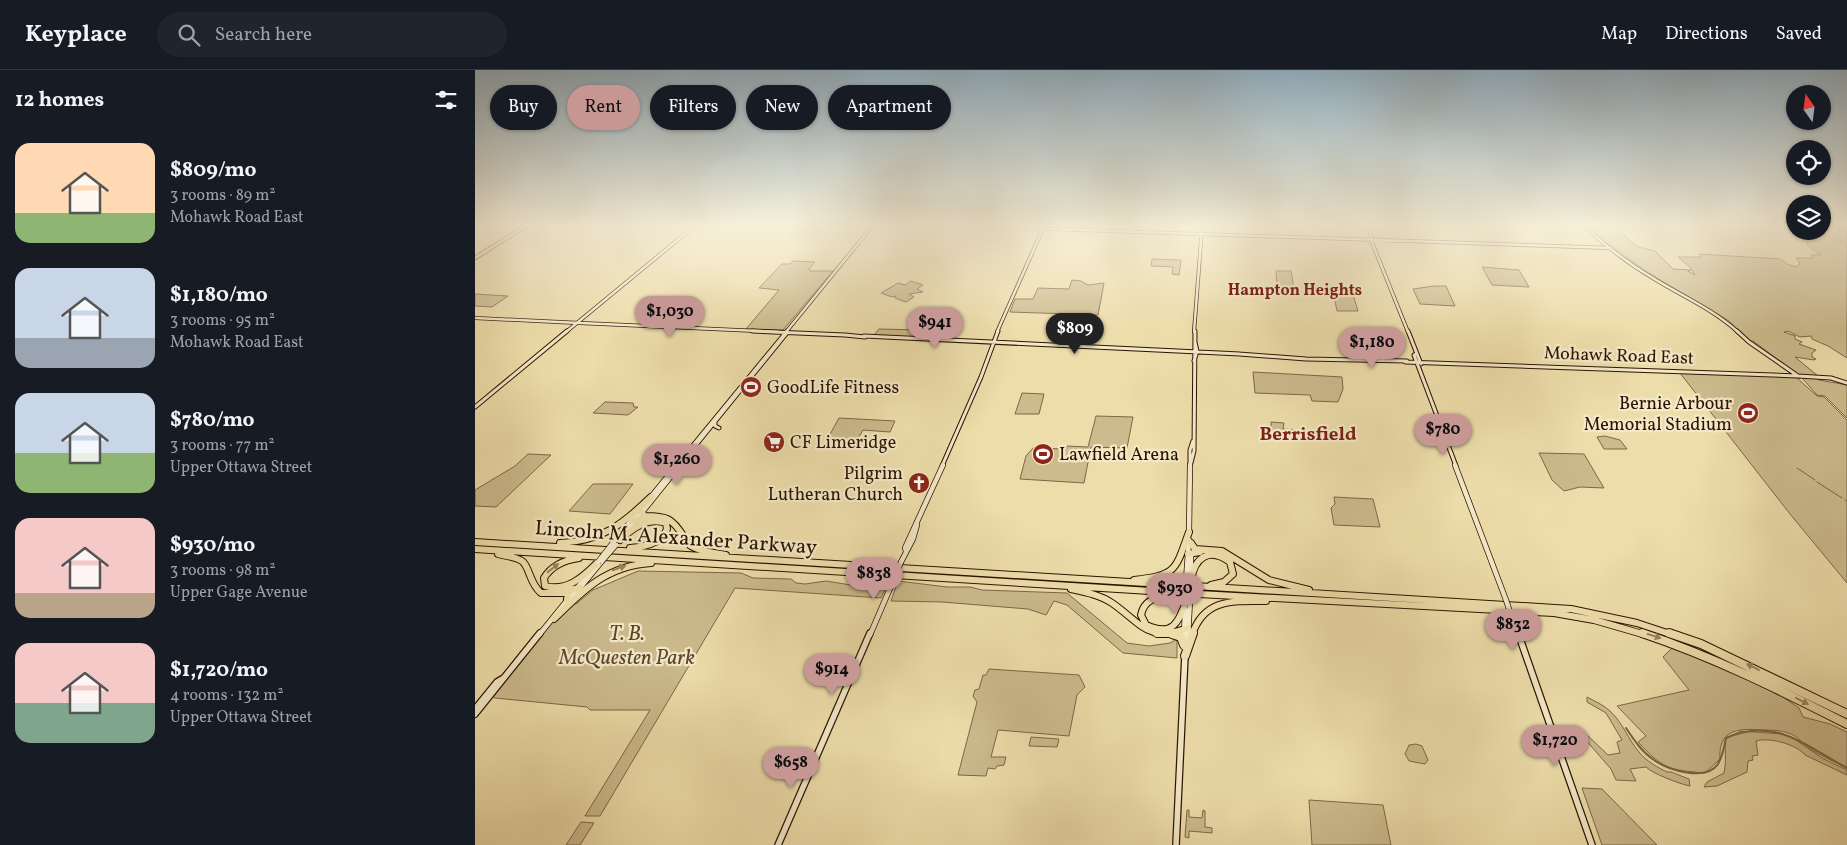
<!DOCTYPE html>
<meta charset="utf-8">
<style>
body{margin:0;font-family:Vollkorn,serif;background:#20242c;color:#f1f3f6;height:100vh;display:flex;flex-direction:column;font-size:19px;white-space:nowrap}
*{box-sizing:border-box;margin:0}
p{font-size:16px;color:#9ea1a6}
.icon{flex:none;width:28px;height:28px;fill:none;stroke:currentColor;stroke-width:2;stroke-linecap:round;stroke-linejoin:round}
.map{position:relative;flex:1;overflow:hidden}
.panel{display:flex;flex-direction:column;background:#171b24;width:475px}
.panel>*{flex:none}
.top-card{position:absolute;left:15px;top:15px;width:475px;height:45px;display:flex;gap:10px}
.needle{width:32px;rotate:346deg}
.fabs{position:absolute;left:1311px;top:15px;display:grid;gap:10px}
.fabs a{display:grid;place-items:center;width:45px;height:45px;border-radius:50%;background:#171b24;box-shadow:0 1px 4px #0004;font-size:25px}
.price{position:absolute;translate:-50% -42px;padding:0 11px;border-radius:18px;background:#c59692;color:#111;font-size:16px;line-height:32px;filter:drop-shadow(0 1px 2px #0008)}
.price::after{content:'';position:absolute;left:50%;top:30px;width:15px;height:11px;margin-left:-8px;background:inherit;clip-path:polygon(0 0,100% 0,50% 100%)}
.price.active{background:#222;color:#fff}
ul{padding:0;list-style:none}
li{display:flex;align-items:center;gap:15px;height:125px;padding:0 15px}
li span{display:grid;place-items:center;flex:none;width:140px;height:100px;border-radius:15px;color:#555}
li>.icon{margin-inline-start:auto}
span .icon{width:60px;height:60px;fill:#fffc;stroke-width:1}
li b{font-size:21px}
h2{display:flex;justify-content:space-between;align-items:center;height:60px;padding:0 15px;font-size:21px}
.chip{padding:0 18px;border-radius:22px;background:#171b24;box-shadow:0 1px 4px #0004;font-size:18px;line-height:45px}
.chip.active{background:#c59692;color:#111}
header{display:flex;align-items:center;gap:30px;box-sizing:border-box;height:70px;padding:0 25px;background:#171b24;border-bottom:1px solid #363941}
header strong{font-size:24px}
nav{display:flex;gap:28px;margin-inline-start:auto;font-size:18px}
.search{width:350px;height:45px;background:#20242c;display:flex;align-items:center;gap:12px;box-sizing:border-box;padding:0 18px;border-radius:28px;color:#9ea1a6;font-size:19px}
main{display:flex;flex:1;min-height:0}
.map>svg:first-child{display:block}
.green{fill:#ccbb8d;stroke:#7c6746}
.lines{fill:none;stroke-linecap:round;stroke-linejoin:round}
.stream-far1{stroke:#786343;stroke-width:1}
.stream{stroke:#786343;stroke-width:2}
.river{stroke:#ab9870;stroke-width:2.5}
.secondary-far3-casing{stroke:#2c1300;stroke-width:4}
.secondary-far2-casing{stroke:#2c1300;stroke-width:5}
.secondary-far1-casing{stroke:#2c1300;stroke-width:6}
.secondary-casing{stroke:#2c1300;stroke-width:8}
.primary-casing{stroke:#2c1300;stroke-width:4.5}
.motorway-far1-casing{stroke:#2c1300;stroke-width:8}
.motorway-casing{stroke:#2c1300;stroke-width:10}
.secondary-far3{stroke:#f3e9c8;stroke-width:2.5}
.secondary-far2{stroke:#f3e9c8;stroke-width:3}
.secondary-far1{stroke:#f3e9c8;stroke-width:4.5}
.secondary{stroke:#f3e9c8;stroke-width:5.5}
.primary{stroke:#edddaa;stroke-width:3}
.motorway-far1{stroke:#edddaa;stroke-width:6}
.motorway{stroke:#edddaa;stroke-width:8}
.secondary-bridge-casing{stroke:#2c1300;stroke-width:6;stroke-linecap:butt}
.secondary-bridge{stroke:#f3e9c8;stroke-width:4.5}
.oneway{fill:#96825e}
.labels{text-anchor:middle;stroke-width:4.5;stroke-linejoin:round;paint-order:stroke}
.far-neighbourhood-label{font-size:16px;font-weight:bold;fill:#7a1f14;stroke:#f3e9c8}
.street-label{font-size:18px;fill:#2c1300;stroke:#f3e9c8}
.poi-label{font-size:18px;fill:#2c1300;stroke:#f3e9c8;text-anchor:start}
.neighbourhood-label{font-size:19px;font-weight:bold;fill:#7a1f14;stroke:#f3e9c8}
.near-street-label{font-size:21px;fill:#2c1300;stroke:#f3e9c8}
.near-park-label{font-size:21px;font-style:italic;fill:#5c452a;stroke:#f3e9c8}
</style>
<header>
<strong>Keyplace</strong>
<div class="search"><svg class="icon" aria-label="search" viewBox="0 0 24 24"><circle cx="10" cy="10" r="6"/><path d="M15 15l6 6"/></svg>Search here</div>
<nav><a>Map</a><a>Directions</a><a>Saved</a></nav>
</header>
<main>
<section class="panel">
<h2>12 homes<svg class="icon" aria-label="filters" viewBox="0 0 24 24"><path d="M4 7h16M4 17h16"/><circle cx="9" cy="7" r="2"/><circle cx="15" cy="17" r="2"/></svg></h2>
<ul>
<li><span style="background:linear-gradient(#ffd9b3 70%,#8fb573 0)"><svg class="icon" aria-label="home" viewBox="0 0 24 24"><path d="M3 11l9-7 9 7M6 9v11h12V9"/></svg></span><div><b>$809/mo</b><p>3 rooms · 89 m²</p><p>Mohawk Road East</p></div></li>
<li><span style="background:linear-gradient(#c9d6e8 70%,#9aa5b1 0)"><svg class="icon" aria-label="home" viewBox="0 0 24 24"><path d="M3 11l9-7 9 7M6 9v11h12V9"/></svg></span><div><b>$1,180/mo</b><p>3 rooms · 95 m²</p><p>Mohawk Road East</p></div></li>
<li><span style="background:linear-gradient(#c9d6e8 60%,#8fb573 0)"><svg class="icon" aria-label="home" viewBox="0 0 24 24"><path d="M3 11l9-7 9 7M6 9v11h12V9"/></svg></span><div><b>$780/mo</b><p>3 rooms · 77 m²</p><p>Upper Ottawa Street</p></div></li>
<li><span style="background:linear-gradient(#f6c9c9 75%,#b9a48a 0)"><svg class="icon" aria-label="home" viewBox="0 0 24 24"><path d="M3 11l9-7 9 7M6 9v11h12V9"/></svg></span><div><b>$930/mo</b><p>3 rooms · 98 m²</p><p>Upper Gage Avenue</p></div></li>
<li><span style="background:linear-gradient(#f6c9c9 60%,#7fa58c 0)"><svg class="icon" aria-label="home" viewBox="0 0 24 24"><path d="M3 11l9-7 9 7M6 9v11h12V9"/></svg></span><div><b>$1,720/mo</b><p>4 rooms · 132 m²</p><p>Upper Ottawa Street</p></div></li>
</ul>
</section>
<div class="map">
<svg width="1372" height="775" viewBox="0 0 1372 775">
<rect width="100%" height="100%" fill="#edddaa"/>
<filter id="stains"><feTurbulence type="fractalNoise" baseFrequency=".004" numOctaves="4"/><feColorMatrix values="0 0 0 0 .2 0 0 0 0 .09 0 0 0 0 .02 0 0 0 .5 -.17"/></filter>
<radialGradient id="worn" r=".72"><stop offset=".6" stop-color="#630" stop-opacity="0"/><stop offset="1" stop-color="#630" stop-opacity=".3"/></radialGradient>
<path class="green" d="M1110,154H1145L1149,165L1163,177L1180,181L1198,199L1216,200L1213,201L1220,205L1216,198L1203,187H1227L1224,184L1305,189L1314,195L1322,197L1325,193L1321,188H1338L1336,185H1346L1332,175L1333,169L1323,161H1348V154H1372V288L1353,276L1337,269L1336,266L1325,267L1313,261L1309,262L1320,266V269L1327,272L1324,274L1341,280L1337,283V287L1341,289L1339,290L1320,287L1343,306H1338L1344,310L1372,315V348L1350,326L1342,325L1328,309L1329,306L1322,304L1278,271H1275L1254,251L1172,202L1126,169Z
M677,189L706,190L704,205L697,204L698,197L676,196Z
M318,191L340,192L334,199L335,201H358L308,260L271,259L304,220L284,218L307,194H315Z
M1007,197L1044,200L1054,217L1017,215Z
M801,201H816L819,219L802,218Z
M597,210L606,211L613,215L629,213L623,245L535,242L540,229H558L563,218L594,219Z
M436,211L448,215L442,219L448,222L434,224L439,227L431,232L420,228L421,226L417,227L406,223L423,213L430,215Z
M959,216H971L980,236L945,234L938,219Z
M877,221L883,241H862L858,222Z
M0,224L33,226L17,237L0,236Z
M404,259L445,260L441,267L399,265Z
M778,302L867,307L868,319L863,332L837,331L835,325L780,323Z
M1205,303L1321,307L1342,326L1349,327L1372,350V513L1315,444Z
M547,323L569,324L564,344H540Z
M130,332L158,333L159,337H163L153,345L118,343Z
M621,346L658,347L652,378L616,377L609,413L545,409L551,386L558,378L591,379L592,376L613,377Z
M364,348L420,351L415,362L388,360L379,375L362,374L353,368Z
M796,352L809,353L808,359L826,360V371L796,369Z
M1130,366L1145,370L1152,379H1129L1122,367Z
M1064,383L1109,384L1129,418L1105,417L1089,421L1077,410Z
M53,384L76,385L21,437L0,436V420L40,396Z
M118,414H158L135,444L94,441Z
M859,427L898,429L905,457L859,455L856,438L860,434Z
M163,501L266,503L278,508L316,509L321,513L330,514L351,511L376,515L413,513L406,528L260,518L125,746H110L175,640H115L112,637L20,628L18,627L75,555L97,533L101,534L118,520Z
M423,511L472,517H495L507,520L592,523L652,573L674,576L695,573L702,569V588L648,583L592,535L579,531L571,545L553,539L467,532L416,531Z
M1198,577L1241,594L1308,627L1324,638L1328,647L1355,654L1372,662V698C1360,692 1345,686 1334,678C1329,675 1325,669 1320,666C1310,660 1297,660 1286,660C1263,658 1243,660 1245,689L1230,703C1194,700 1188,699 1163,672L1171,666L1142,636L1214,620L1188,587Z
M514,599L604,605L610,617L602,625L594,666L523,660L516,687H531L529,695L522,696L520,699L513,698L511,706L483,705L502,632L498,626L500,620L504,619L508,605H511Z
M1112,627C1119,631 1129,635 1135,641C1148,653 1153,669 1164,682C1171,691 1182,697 1192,702H1196L1214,709L1215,716C1205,714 1178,704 1171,697L1155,699L1161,711L1141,710L1136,699L1109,668L1111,664L1133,685L1145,683L1142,672L1147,670L1131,643L1112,632Z
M1266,661L1308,664L1318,668L1347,688L1372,700V705L1330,685C1321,674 1294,667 1281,671L1283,685L1277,686L1278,690L1273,691L1272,702L1242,716L1229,717L1232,712L1249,703C1252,690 1249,680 1251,668Z
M556,667L584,669L582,677L554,676Z
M941,674L947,676L953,690L950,694L934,691L930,684L934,675Z
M1107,718L1127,719L1182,775H1127Z
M834,730L908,735L916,775H837Z
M712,740H714V747L727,748L728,740L730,741V757L737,758V763L714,761V768L710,767Z
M106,752L119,753L105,775H91Z"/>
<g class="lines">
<path class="stream-far1" d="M1372,156L1360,157L1372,163
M1322,398L1340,410
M1342,412L1367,428
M1370,430L1372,431"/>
<path class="stream" d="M1151,658C1159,670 1167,682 1179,690C1193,700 1231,712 1243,694C1248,686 1249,676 1251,668C1299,646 1331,676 1372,698"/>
<path class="river" d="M1333,161L1372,173"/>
<g class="secondary-far3-casing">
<path id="secondary-far3" d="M435,154L1136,178
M893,154L898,175L933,262
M1107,154C1129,175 1155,195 1181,210C1209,227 1239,240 1263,262
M0,248L84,252
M83,252L304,262
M91,262L222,154
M311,262L399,154
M522,262L570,154
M719,262L727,158"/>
</g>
<g class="secondary-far2-casing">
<path id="secondary-far2" d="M277,261L370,265
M933,261L946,294
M1262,261L1274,272L1323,306
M370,265L390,267
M389,266L765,284
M764,284L831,289L932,291
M941,284L939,285L981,396
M719,291L722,281L720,272
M930,292L1323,306L1356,308L1372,313
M0,337L92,261
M240,353V356L244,358
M716,393L719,381L720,261
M201,396L312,261
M204,396L311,264
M467,396L506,307L523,261
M715,396V380L718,371"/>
</g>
<g class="secondary-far1-casing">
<path id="secondary-far1" d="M980,395L1031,530
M176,427L202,395
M152,461L205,395
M714,463L715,395
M137,474L165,440
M431,481L430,478L468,395
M716,483V503
M426,492L438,469L442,455
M711,510L714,470
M95,530L127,491
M1035,542L1043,565
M64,565L111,507
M395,565L419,509
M709,565L710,539
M713,565L715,531"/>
</g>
<g class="secondary-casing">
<path id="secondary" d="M1043,563L1117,775
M709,569V563
M713,569V563
M0,639L22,612L27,609
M0,644L65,563
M303,775L395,563
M701,775L710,585"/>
</g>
<g class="primary-casing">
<path id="primary" d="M0,188L54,154"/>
</g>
<g class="motorway-far1-casing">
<path id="motorway-far1" d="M167,443L170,446C192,446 197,448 209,467C211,470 213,474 216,476C226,482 240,483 251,485
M157,451L174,448
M145,470C158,458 172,447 191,453L192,459C187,474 169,477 155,478
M0,472L1096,539L1162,553L1198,565
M85,473C127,471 147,455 176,427
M716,473L720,479L747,481L794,510L834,520
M0,479L724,524L1079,543L1119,550L1171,565
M23,484C30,486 41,487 47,491C55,497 54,513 66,523H91L93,525L92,529
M713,484L725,482
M104,488C89,490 77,495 69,508L70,516C92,522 108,507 123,492
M659,510C702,505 700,501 714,462
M716,510C720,487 734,477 755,492L758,504L749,512L736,515
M596,519C610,522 625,525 637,533C667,554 673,573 713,558
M88,521L105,518
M697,526C683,526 669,529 666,545L671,555C697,567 704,553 711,531
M79,549C109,519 132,496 176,493
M697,564L699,565
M717,565C729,528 759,531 791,531"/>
</g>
<g class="motorway-casing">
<path id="motorway" d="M682,563H696
M1167,563C1239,587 1305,620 1372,654
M1194,563L1226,574L1372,644
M697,564L706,567L709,575
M710,586L718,563"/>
</g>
<use href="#secondary-far3" class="secondary-far3"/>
<use href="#secondary-far2" class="secondary-far2"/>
<use href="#secondary-far1" class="secondary-far1"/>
<use href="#secondary" class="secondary"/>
<use href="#primary" class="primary"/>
<use href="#motorway-far1" class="motorway-far1"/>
<use href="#motorway" class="motorway"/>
<g class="secondary-bridge-casing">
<path id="secondary-bridge" d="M127,491L141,475
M123,492L137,474
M419,509L426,492
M711,510V531
M1031,530L1035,542
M715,531L716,510"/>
</g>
<use href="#secondary-bridge" class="secondary-bridge"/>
</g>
<defs><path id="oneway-solid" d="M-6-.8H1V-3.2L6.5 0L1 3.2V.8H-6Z" transform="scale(1.25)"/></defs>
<g class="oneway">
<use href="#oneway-solid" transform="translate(78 498) rotate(-38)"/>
<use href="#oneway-solid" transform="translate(144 498) rotate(-20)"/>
<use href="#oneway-solid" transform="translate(1179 566) rotate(18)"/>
<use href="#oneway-solid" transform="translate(1278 597) rotate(-154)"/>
<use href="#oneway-solid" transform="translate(1327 631) rotate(27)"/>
</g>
<linearGradient id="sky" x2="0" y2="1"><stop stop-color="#8fa9b8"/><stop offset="0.59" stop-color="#f7f0d9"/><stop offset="1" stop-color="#f7f0d9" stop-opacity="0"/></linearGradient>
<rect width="1372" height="263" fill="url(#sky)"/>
<defs>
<g id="stadium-disc" transform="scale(1.125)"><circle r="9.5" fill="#8f2418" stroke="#f3e9c8"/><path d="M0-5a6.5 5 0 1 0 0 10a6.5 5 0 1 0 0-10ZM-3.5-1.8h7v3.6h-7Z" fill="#fff"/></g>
<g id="supermarket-disc" transform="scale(1.125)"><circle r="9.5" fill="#8f2418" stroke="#f3e9c8"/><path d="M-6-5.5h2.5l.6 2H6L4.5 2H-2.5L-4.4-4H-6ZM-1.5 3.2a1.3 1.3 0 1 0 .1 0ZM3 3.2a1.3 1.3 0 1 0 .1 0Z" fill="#fff"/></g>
<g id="church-disc" transform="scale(1.125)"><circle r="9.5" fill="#8f2418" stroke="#f3e9c8"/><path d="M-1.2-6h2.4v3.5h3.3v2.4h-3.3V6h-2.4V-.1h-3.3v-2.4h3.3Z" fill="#fff"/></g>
</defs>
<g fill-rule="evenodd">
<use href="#stadium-disc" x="276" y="317"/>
<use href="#stadium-disc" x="1273" y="343"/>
<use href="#supermarket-disc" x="299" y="372"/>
<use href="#stadium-disc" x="568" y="384"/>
<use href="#church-disc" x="444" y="413"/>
</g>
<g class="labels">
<g class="far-neighbourhood-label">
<text x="820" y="225">Hampton Heights</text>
</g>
<g class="street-label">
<text transform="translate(1144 285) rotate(2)" y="6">Mohawk Road East</text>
</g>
<g class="poi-label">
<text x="292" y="323">GoodLife Fitness</text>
<text x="1257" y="339" text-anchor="end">Bernie Arbour<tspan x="1257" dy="21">Memorial Stadium</tspan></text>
<text x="315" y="378">CF Limeridge</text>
<text x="584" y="390">Lawfield Arena</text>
<text x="428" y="409" text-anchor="end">Pilgrim<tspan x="428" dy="21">Lutheran Church</tspan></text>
</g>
<g class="neighbourhood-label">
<text x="833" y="370">Berrisfield</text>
</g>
<g class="near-street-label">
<text transform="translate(201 467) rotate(4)" y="7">Lincoln M. Alexander Parkway</text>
</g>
<g class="near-park-label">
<text x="152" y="570">T. B.<tspan x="152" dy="24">McQuesten Park</tspan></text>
</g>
</g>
<rect width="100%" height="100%" filter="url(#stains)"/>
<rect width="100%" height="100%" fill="url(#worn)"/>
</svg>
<div class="fabs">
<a><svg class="needle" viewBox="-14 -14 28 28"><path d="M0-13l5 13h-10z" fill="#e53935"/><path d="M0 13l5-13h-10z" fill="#9ea1a6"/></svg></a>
<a><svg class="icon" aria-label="locate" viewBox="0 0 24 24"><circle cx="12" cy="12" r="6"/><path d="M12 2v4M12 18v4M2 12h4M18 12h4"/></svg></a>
<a><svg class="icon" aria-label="layers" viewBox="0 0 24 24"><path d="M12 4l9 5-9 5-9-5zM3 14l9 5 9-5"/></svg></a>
</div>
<b class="price" style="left:195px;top:268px">$1,030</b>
<b class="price" style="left:460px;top:279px">$941</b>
<b class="price active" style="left:600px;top:285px">$809</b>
<b class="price" style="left:897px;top:299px">$1,180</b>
<b class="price" style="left:968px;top:386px">$780</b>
<b class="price" style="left:202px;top:416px">$1,260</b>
<b class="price" style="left:399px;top:530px">$838</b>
<b class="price" style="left:700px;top:545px">$930</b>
<b class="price" style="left:1038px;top:581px">$832</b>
<b class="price" style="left:357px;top:626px">$914</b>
<b class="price" style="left:1080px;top:697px">$1,720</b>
<b class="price" style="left:316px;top:719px">$658</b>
<div class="top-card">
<a class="chip">Buy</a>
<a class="chip active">Rent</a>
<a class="chip">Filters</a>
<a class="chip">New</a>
<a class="chip">Apartment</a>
</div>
</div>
</main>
